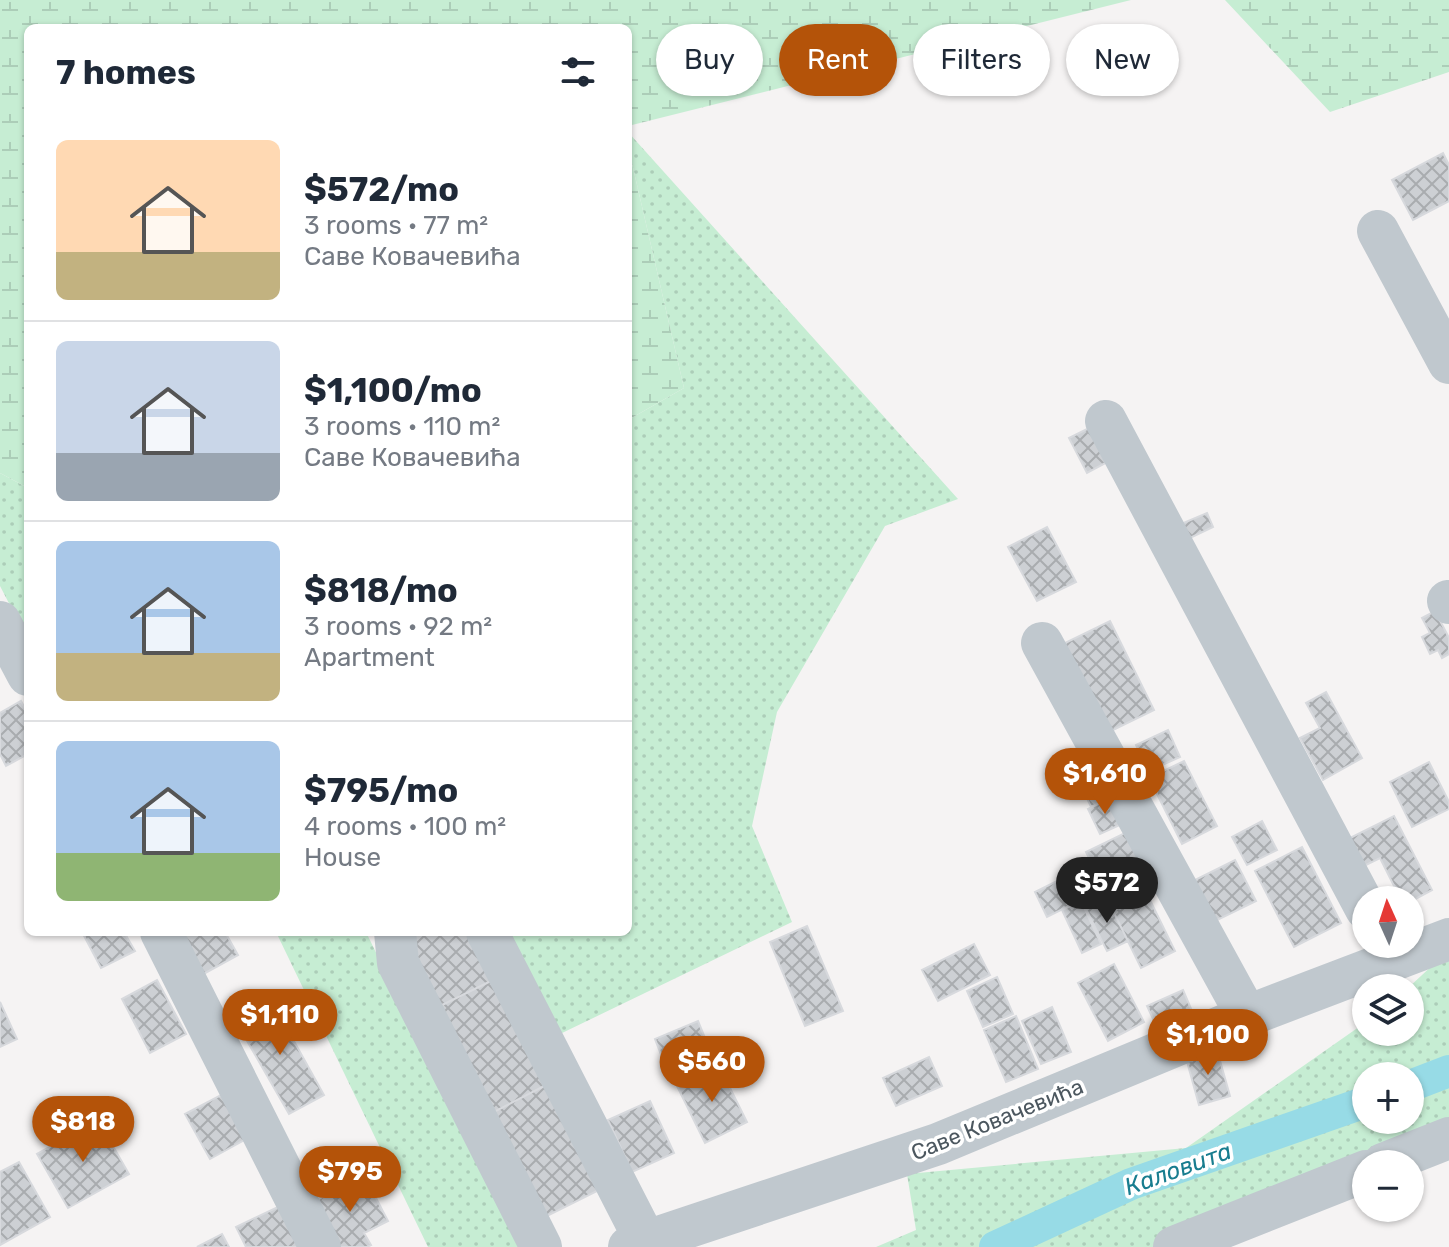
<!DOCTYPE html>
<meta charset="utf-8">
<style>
body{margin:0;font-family:Rubik,sans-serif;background:#f6f6f7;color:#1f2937;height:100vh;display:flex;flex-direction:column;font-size:30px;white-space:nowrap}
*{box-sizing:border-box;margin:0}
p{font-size:26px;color:#747a83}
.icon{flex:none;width:44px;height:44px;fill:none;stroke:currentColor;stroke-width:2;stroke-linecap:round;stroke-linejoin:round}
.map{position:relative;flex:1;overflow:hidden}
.panel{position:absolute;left:24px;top:24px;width:608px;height:912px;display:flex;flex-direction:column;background:#fff;border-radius:12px;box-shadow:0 2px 6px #0004}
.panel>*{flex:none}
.guide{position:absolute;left:656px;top:24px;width:672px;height:72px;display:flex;gap:16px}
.needle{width:52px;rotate:357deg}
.tools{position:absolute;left:1352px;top:886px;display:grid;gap:16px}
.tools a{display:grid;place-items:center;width:72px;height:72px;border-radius:50%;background:#fff;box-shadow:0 2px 6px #0004;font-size:40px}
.price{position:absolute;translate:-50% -68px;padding:0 18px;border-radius:28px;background:#b45309;color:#fff;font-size:26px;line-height:52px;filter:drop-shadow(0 2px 4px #0008)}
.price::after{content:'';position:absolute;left:50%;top:48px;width:24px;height:18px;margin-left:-12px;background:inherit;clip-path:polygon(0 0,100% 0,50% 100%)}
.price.selected{background:#222;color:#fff}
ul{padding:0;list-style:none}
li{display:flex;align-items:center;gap:24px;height:200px;padding:0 32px}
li+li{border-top:2px solid #e0e1e3}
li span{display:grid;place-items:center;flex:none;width:224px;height:160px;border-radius:12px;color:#555}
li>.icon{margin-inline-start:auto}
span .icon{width:96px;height:96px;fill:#fffc;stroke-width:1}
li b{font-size:34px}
h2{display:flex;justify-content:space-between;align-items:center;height:96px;padding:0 32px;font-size:34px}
.pill{padding:0 28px;border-radius:36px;background:#fff;box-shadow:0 2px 6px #0004;font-size:28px;line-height:72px}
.pill.selected{background:#b45309;color:#fff}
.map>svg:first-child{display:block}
.grass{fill:url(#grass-dots);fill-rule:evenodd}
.wetland{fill:url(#wetland-marsh)}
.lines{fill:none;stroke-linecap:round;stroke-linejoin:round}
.canal{stroke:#97dbe6;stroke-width:32}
.building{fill:url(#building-cross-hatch);stroke:#d7d9dd;stroke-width:2}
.minor{stroke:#c0c8ce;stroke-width:42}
.labels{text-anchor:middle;stroke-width:7;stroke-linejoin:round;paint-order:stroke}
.street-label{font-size:22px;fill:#4c575f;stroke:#fff}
.water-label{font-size:24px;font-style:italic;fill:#187d8f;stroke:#fff}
</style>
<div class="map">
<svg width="1449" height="1247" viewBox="0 0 1449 1247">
<defs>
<pattern id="grass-dots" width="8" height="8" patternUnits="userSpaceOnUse" patternTransform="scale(2)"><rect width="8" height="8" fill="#c6edd3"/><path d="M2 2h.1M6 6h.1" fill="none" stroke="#accdb8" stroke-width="1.8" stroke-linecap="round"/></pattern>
<pattern id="wetland-marsh" width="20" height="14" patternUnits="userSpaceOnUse" patternTransform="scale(2)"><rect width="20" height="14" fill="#c6edd3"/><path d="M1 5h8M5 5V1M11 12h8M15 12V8" fill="none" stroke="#accdb8"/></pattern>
<pattern id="building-cross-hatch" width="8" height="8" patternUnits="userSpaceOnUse" patternTransform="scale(2)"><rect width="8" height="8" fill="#cdd0d4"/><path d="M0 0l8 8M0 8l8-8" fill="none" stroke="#a9acaf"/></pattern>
</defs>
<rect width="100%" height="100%" fill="#f5f3f3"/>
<path class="grass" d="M628,132L958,499L885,526L777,712L752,826L792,922L560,1034L507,932H628V420L684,388L628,146Z
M0,473L28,488V640L0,586Z
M276,932H366L519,1247H428Z
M1449,950V1137L1168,1247H876L916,1230L907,1174L1186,1148L1366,1022V1032H1410V988H1408ZM1366,1076H1410V1120H1366Z"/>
<path class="wetland" d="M0,0H1131L628,126V28H28V488L0,473Z
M1225,0H1449V72L1330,112Z
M628,146L684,388L628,420Z"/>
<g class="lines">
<path class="canal" d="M1410,1086L1449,1071
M995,1247L1131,1184L1366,1102"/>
</g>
<path class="building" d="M1443,153L1449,165V201L1413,220L1392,180Z
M1093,426L1111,460L1087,473L1069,438Z
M1207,513L1213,527L1188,539L1181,524Z
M1047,527L1076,582L1037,601L1008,547Z
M1435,611L1449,638V654L1442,658L1438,650L1430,654L1422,637L1430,633L1422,618Z
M1110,621L1154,710L1105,734L1061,645Z
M1326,692L1362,758L1323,780L1300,738L1320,728L1306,703Z
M21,701L28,714V754L6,766L0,754V713Z
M1168,730L1180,757L1149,771L1136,745Z
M1184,761L1217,826L1182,844L1149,778Z
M1429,762L1449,802V809L1412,827L1390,782Z
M1095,769L1109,798L1091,807L1077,777Z
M1110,798L1122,824L1100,834L1088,809Z
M1394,816L1432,890L1410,902L1401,900L1380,858L1358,869L1344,841Z
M1262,821L1277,850L1247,865L1232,837Z
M1127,832L1151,881L1110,901L1086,852Z
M1302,847L1341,923L1294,947L1255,871Z
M1235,860L1256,901L1205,926L1185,885Z
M1069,875L1081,900L1047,917L1035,892Z
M1147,894L1175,951L1141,968L1113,911Z
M1107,899L1128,941L1107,951L1086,909Z
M1081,901L1101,944L1082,953L1062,910Z
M807,926L843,1011L805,1026L770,942Z
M82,932H124L135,951L101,968Z
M184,932H225L238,955L198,977Z
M405,932H476L499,977L432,1010Z
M974,944L990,975L938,1001L922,970Z
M1114,964L1144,1022L1108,1041L1078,983Z
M499,977L552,1082L486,1116L432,1010Z
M997,977L1013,1014L983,1027L967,991Z
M157,980L186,1034L150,1053L122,999Z
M1183,990L1195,1018L1160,1034L1147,1006Z
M271,1000L324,1095L289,1114L235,1020Z
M0,1002L17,1039L0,1047Z
M1052,1007L1071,1052L1041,1064L1022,1021Z
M1016,1016L1038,1069L1006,1082L984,1030Z
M698,1021L714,1060L670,1078L655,1039Z
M1217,1050L1230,1096L1199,1105L1186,1058Z
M929,1057L942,1086L896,1106L883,1078Z
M719,1066L747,1122L705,1143L677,1086Z
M552,1082L605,1187L539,1220L486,1116Z
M221,1095L246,1139L210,1159L185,1114Z
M650,1101L674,1153L632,1172L608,1120Z
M98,1120L129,1174L68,1208L37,1154Z
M19,1162L50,1217L0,1245V1172Z
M364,1175L388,1221L364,1233L371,1245L367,1247H334L311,1203Z
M282,1205L302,1247H246L236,1227Z
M222,1234L229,1247H197Z"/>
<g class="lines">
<path class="minor" d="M1378,231L1449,363
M1106,421L1366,909
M1448,601L1449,603
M0,622L28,675
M1042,643L1247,1016
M161,932L320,1247
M395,932L398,963L541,1247
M487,932L646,1242
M1383,1164L1449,1138
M629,1247L938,1144L1247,1016L1449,939
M1174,1247L1366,1171"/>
</g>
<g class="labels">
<g class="street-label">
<text transform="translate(997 1119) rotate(-22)" y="8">Саве Ковачевића</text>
</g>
<g class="water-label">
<text transform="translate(1178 1169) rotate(-20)" y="8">Каловита</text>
</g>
</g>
</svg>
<div class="tools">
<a><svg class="needle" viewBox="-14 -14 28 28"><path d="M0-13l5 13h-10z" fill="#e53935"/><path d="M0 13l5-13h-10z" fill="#747a83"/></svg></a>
<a><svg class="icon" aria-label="layers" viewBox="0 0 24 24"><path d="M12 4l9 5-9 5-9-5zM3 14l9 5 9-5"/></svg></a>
<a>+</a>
<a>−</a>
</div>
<b class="price" style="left:1105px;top:816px">$1,610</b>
<b class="price selected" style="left:1107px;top:925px">$572</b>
<b class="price" style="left:280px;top:1057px">$1,110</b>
<b class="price" style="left:1208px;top:1077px">$1,100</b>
<b class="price" style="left:712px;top:1104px">$560</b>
<b class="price" style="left:83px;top:1164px">$818</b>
<b class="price" style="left:350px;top:1214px">$795</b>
<div class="guide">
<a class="pill">Buy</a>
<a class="pill selected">Rent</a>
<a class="pill">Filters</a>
<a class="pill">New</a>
</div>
<section class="panel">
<h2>7 homes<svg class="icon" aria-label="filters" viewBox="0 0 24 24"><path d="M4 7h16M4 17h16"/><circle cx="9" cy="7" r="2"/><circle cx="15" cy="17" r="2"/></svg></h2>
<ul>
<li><span style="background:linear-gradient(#ffd9b3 70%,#c2b280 0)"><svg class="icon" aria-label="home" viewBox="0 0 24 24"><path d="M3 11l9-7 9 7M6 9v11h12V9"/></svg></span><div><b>$572/mo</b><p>3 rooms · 77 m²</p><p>Саве Ковачевића</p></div></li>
<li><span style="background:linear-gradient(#c9d6e8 70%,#9aa5b1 0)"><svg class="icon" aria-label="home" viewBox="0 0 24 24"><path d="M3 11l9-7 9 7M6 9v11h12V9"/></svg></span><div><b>$1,100/mo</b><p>3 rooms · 110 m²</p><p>Саве Ковачевића</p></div></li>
<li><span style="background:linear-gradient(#a9c7e8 70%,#c2b280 0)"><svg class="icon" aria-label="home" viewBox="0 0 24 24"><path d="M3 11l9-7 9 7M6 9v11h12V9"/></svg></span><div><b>$818/mo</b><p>3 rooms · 92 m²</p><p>Apartment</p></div></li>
<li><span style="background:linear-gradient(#a9c7e8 70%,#8fb573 0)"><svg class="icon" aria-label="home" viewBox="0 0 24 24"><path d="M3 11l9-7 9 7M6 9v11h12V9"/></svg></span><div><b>$795/mo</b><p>4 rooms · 100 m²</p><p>House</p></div></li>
</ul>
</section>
</div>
